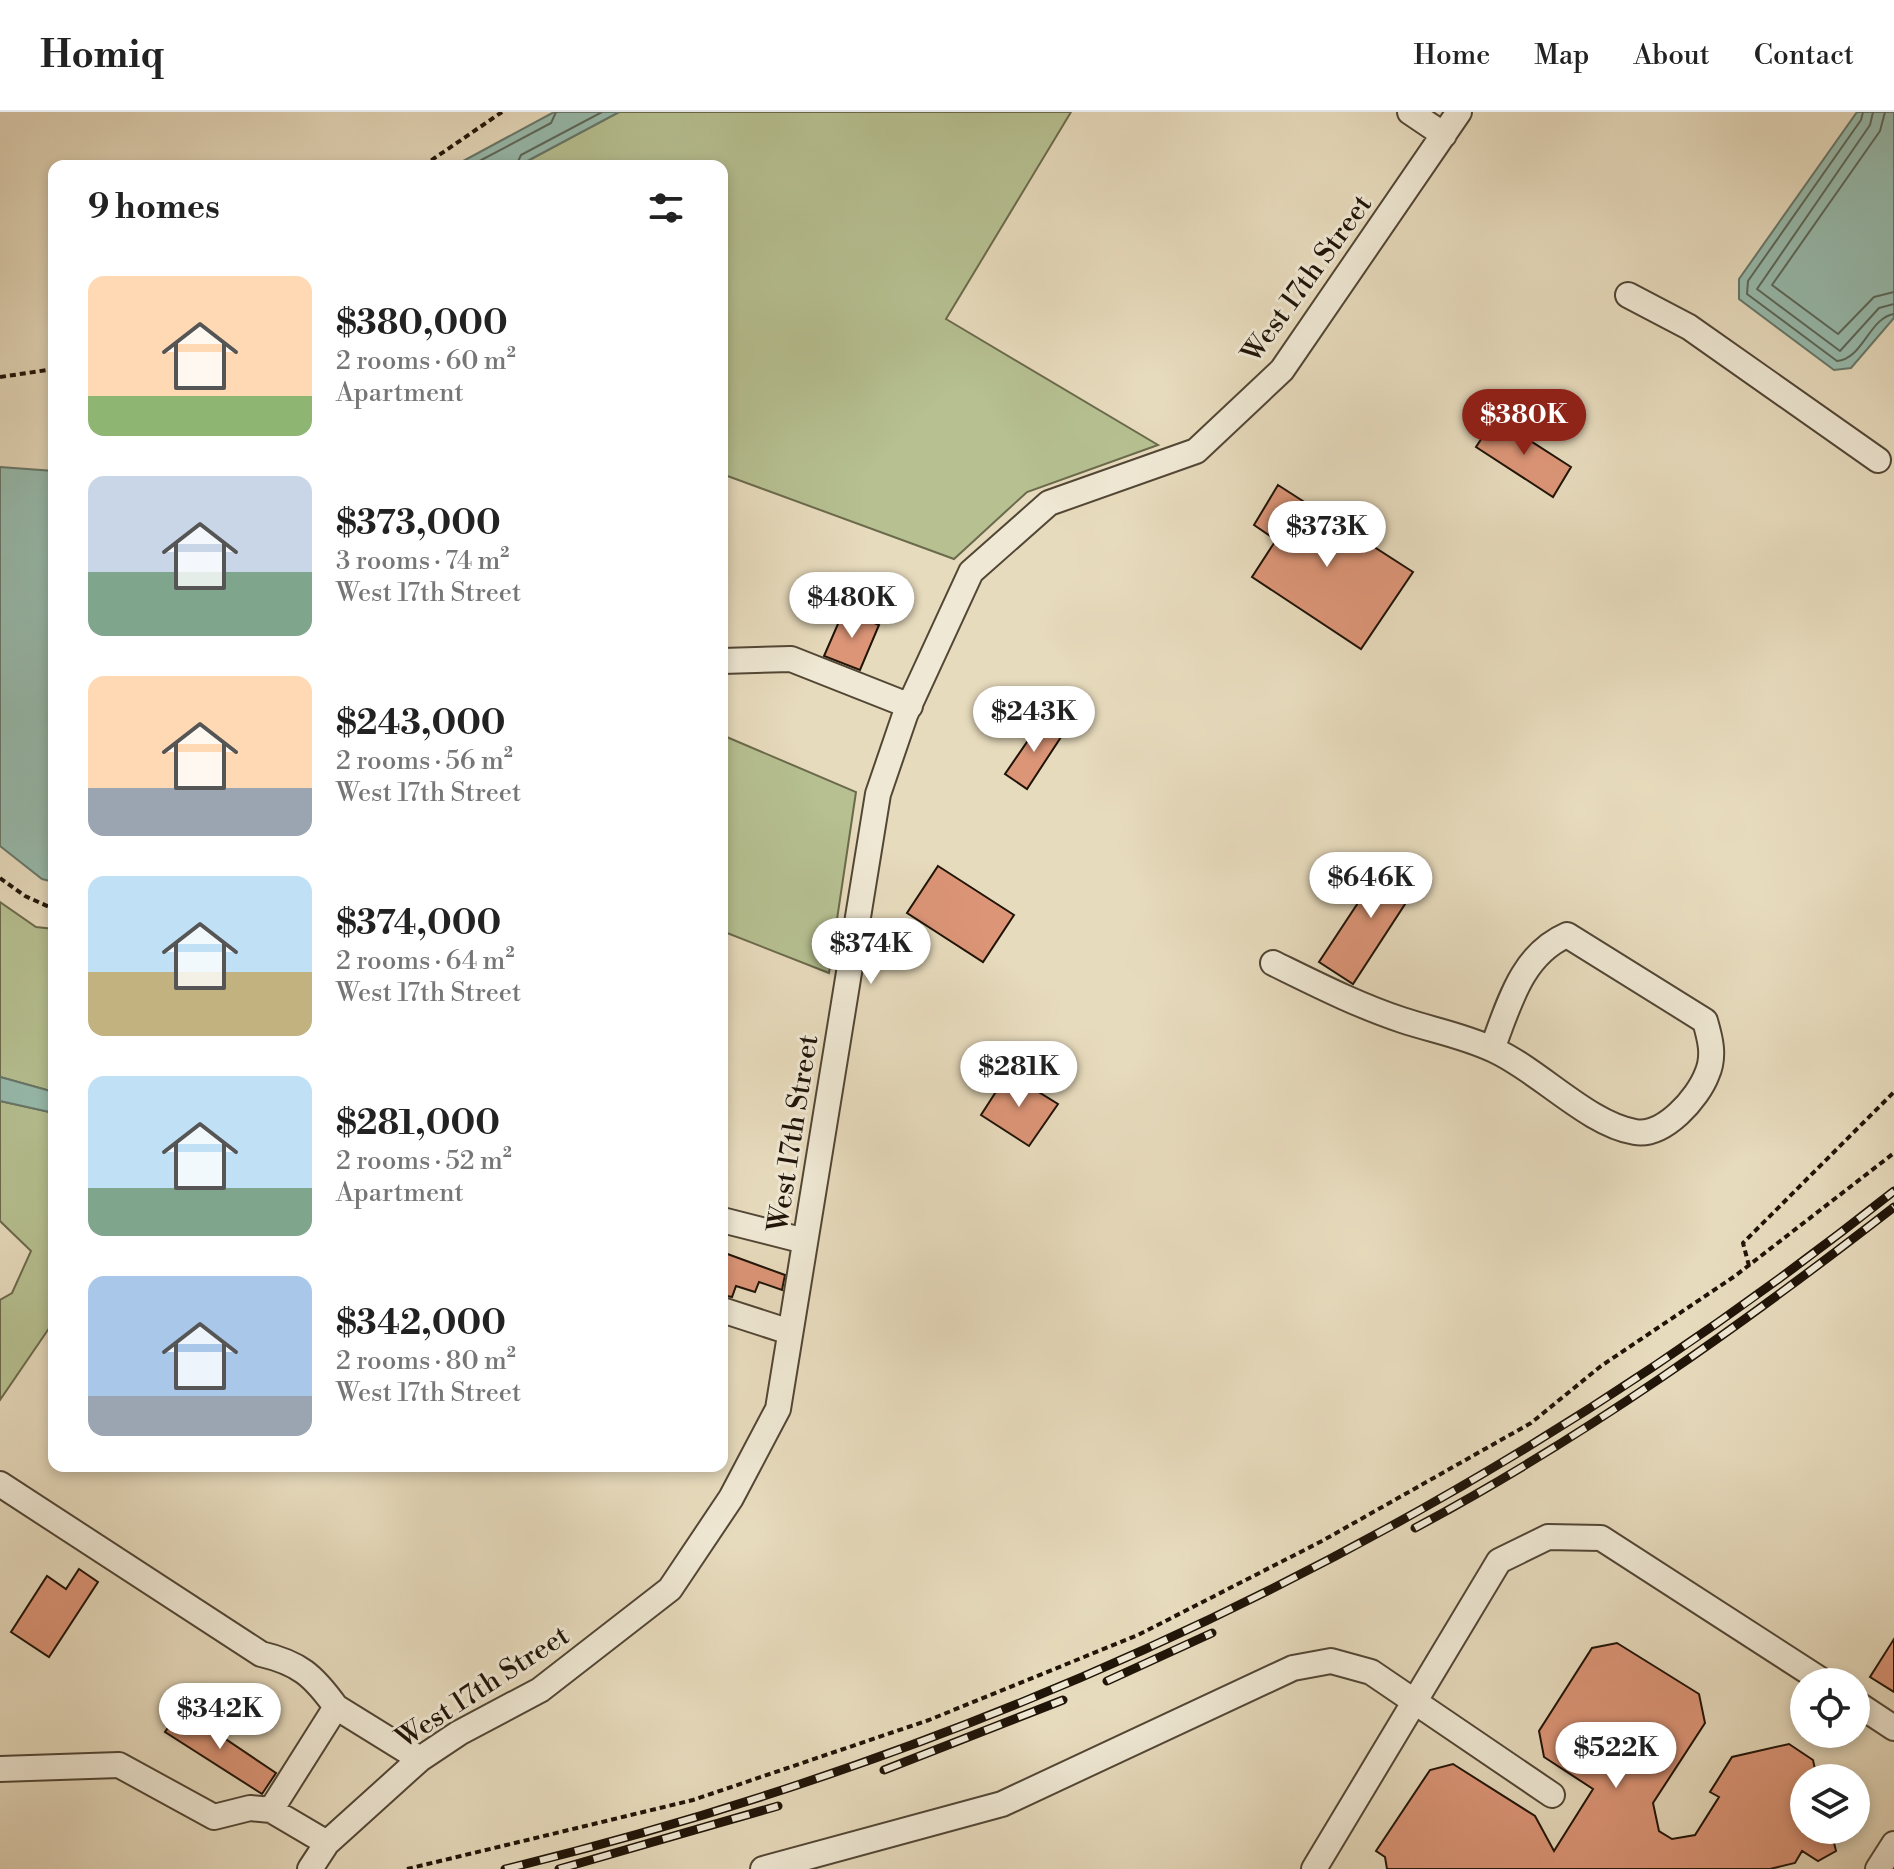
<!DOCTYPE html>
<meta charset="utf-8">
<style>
body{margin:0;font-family:"Libre Bodoni",serif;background:#f6f6f6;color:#222;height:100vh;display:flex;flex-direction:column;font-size:30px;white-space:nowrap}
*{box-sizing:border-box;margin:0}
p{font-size:26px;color:#767676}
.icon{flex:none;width:44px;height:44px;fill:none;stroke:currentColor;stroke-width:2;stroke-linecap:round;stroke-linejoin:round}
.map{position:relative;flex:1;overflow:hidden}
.drawer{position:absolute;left:48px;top:48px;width:680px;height:1312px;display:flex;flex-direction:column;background:#fff;border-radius:16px;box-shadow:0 4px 12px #0003}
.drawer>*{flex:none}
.fabs{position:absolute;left:1790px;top:1556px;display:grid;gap:16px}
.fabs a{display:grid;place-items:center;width:80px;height:80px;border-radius:50%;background:#fff;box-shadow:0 4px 12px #0003;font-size:40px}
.price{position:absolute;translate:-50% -68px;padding:0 18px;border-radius:28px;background:#fff;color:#222;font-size:26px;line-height:52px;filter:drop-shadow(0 2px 4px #0008)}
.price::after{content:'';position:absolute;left:50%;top:48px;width:24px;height:18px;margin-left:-12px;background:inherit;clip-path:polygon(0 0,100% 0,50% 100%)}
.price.selected{background:#8f2418;color:#fff}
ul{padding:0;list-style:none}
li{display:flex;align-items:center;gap:24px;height:200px;padding:0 40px}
li span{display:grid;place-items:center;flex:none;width:224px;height:160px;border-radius:16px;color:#555}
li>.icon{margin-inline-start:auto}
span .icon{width:96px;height:96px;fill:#fffc;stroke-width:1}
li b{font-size:34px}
h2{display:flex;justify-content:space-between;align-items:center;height:96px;padding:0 40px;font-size:34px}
header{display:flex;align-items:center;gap:48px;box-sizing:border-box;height:112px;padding:0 40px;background:#fff;border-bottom:2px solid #e0e0e0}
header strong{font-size:38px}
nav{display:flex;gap:44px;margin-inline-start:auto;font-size:28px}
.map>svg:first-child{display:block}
.green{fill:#b6c091;stroke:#6b6a4c;stroke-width:2}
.water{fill:#97bbad;stroke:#67786b;stroke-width:2}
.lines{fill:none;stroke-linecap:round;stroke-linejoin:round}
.shore{stroke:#5c685a;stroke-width:2}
.building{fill:#dc9577;stroke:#201408;stroke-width:2}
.minor-casing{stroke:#524635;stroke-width:28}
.path{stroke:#201408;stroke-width:4;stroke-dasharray:6 4;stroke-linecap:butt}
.minor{stroke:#efe8d4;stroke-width:24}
.rail-casing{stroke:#201408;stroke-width:9}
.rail{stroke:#efe8d4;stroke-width:6;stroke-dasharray:18;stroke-linecap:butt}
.labels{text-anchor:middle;stroke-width:6;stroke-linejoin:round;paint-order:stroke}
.street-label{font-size:28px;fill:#201408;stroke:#efe8d4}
</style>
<header>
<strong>Homiq</strong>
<nav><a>Home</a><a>Map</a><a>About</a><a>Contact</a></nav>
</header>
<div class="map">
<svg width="1894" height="1757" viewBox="0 0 1894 1757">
<rect width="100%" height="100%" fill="#e7dbbd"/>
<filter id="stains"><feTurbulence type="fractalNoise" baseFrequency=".0025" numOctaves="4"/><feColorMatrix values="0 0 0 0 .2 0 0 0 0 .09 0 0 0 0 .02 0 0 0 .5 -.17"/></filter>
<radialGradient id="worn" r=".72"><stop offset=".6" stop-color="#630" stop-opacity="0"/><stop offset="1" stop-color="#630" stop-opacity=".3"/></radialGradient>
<path class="green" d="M619,0H1071L946,207L1158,333L1027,380L954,447L722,362V54H518Z
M722,623L856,680L829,861L722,819Z
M0,790L36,815L54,817V980L0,965Z
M0,989L54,1001V1209L0,1288V1188L12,1181L31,1139L0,1109Z"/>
<path class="water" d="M554,0H619L518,54H454Z
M1857,0H1894V206L1851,256L1834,258L1739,187V167Z
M0,355L54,359V770L42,767L0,734Z
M0,965L54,980V1001L0,989Z"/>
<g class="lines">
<path class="shore" d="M1863,0L1861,8L1748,169L1747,182L1837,249C1863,247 1869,206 1894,202
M1873,0L1870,13L1757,177L1840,239L1879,196L1894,192
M1885,0L1880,19L1772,173L1838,222L1874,185L1894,180
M470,54L551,11L556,0
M516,54L521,43L602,0"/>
</g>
<path class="building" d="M1495,306L1571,355L1553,385L1476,335Z
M1278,373L1413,460L1361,537L1252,465L1276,428L1254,413Z
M844,498L879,513L860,558L824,544Z
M1042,608L1063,622L1027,677L1005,662Z
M1389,744L1422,766L1353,872L1319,850Z
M938,754L1014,803L983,850L907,801Z
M1008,961L1058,992L1029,1034L981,1003Z
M722,1140L785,1163L782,1178L759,1170L755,1180L736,1174L732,1185L722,1183Z
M79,1457L98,1470L49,1545L11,1520L47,1464L66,1477Z
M1894,1527V1580L1870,1565Z
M1617,1531L1699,1582L1705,1611L1653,1691L1659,1719L1672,1727L1695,1723L1719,1685L1710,1680L1732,1645L1789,1632L1813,1648L1817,1666H1804V1718H1831L1836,1739L1818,1749L1802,1739L1795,1751L1770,1757H1387L1385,1745L1376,1739L1430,1658L1453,1652L1535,1704L1554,1739L1593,1677L1544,1645L1539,1619L1592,1536Z
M181,1597L276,1661L262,1682L165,1620Z"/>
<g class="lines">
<g class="minor-casing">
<path id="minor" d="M1410,0L1444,23
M1628,183L1689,215L1878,348
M722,549L791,547L910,594
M1273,851C1316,872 1357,893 1402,908C1432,918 1465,924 1494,938C1540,959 1588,1012 1635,1020C1664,1025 1698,986 1707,962C1715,944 1710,926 1705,909L1567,823C1521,843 1509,893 1492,937
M722,1108L805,1129
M722,1198L790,1220
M0,1372L261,1542C299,1551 313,1563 336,1595
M1856,1591L1894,1616
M0,1657L119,1653L214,1705L250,1696L271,1698
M327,1731L271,1698L336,1595L420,1647
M310,1757L327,1731L420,1647L459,1621L540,1578L670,1477L731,1386L778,1297L878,682L905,603L971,460L1049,391L1196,339L1282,258L1459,0
M763,1757L1002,1692L1293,1556L1331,1549L1371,1560L1552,1683
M1314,1757L1499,1449L1548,1425L1601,1426L1824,1570
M1878,1757L1894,1732"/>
</g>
<path class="path" d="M423,54L502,0
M0,265L54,257
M0,766L25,784L54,797
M1749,1154L1743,1131L1894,980
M407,1757L693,1688L929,1608L1138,1523L1322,1429L1531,1311L1601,1254L1735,1164L1894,1041"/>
<use href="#minor" class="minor"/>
<g class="rail-casing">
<path id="rail" d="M1415,1416C1585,1325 1742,1213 1894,1095
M1107,1569L1212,1521
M884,1658L1063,1588
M505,1757C1017,1632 1481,1407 1894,1079
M559,1757L778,1694"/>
</g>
<use href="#rail" class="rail"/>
</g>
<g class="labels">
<g class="street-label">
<text transform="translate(1306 166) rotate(-54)" y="10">West 17th Street</text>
<text transform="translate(792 1021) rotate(-81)" y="10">West 17th Street</text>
<text transform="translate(482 1574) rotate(-33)" y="10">West 17th Street</text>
</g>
</g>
<rect width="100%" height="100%" filter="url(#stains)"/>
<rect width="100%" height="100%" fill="url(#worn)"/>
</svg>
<div class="fabs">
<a><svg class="icon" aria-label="locate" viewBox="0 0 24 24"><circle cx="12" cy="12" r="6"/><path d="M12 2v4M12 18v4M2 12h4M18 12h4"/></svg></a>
<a><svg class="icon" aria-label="layers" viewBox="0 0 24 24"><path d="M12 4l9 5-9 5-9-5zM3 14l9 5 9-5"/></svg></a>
</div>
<b class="price selected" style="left:1524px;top:345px">$380K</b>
<b class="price" style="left:1327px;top:457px">$373K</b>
<b class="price" style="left:852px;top:528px">$480K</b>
<b class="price" style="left:1034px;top:642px">$243K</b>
<b class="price" style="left:1371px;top:808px">$646K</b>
<b class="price" style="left:871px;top:874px">$374K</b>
<b class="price" style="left:1019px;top:997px">$281K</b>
<b class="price" style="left:220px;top:1639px">$342K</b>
<b class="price" style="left:1616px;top:1678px">$522K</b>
<section class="drawer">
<h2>9 homes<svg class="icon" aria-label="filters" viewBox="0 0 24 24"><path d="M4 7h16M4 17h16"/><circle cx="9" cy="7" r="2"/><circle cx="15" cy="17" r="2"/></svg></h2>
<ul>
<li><span style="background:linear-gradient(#ffd9b3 75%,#8fb573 0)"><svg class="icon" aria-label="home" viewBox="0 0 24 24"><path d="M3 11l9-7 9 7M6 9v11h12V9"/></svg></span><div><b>$380,000</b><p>2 rooms · 60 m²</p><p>Apartment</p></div></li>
<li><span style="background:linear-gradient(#c9d6e8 60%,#7fa58c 0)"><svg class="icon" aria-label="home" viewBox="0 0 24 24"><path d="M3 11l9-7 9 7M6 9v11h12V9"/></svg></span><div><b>$373,000</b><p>3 rooms · 74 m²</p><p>West 17th Street</p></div></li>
<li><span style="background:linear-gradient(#ffd9b3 70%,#9aa5b1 0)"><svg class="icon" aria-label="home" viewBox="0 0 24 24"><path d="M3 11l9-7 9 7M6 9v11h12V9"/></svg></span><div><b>$243,000</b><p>2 rooms · 56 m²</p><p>West 17th Street</p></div></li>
<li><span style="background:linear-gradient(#bfe0f5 60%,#c2b280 0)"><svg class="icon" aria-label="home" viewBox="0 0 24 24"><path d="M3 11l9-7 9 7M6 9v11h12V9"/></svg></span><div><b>$374,000</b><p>2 rooms · 64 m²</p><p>West 17th Street</p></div></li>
<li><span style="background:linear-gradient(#bfe0f5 70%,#7fa58c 0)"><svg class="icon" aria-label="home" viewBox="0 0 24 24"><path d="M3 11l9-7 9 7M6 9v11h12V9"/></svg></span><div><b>$281,000</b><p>2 rooms · 52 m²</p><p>Apartment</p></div></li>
<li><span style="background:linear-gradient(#a9c7e8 75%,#9aa5b1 0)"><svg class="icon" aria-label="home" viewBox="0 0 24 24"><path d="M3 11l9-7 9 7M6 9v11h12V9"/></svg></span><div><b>$342,000</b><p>2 rooms · 80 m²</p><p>West 17th Street</p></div></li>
</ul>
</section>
</div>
